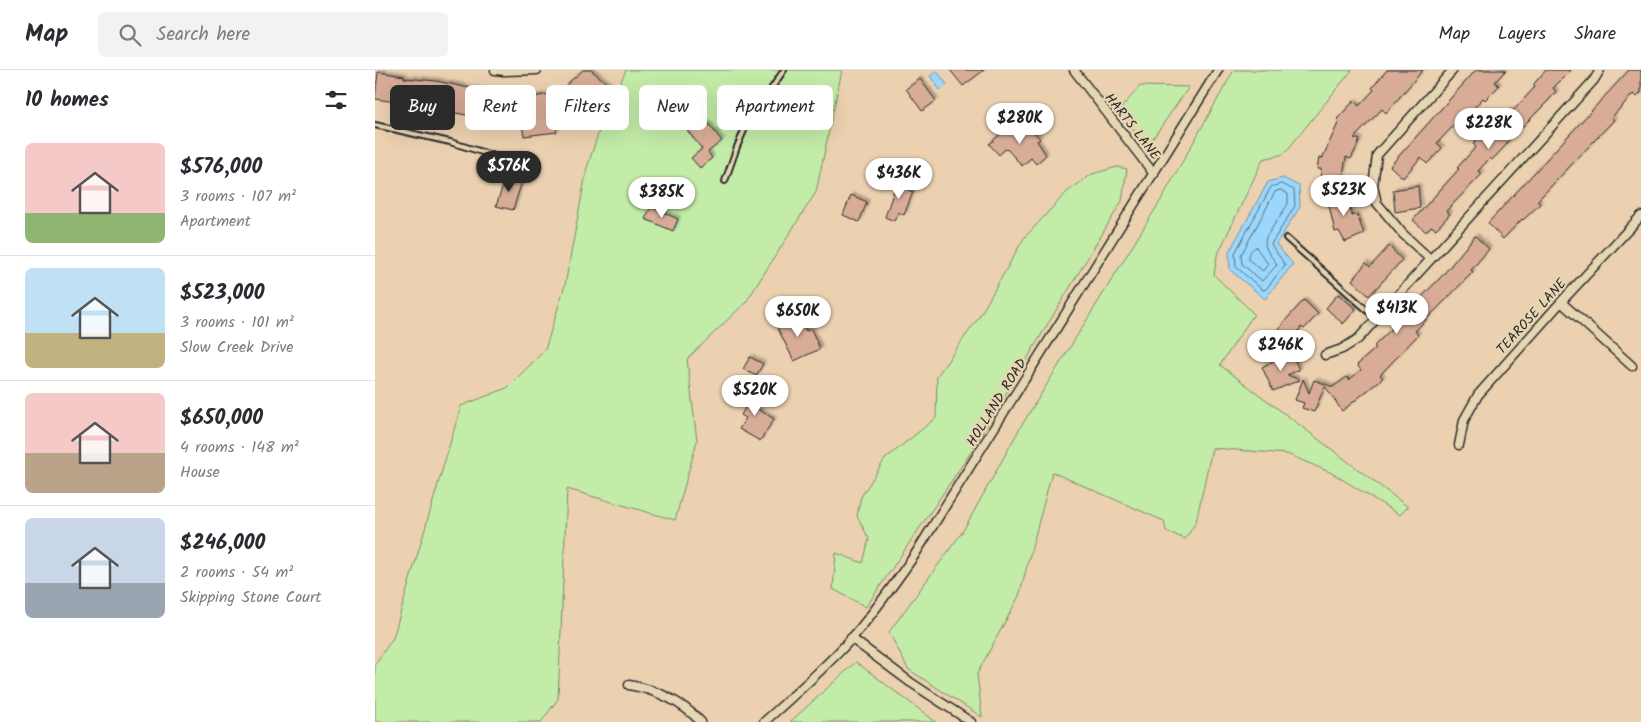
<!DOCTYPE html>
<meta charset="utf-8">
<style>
body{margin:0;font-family:Kalam,sans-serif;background:#f2f2f3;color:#2b2b33;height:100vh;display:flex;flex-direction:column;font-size:19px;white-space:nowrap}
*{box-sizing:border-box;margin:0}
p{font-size:16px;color:#7c7c81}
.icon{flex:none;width:28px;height:28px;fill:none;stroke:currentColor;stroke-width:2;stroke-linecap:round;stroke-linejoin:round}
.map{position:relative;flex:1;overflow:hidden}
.panel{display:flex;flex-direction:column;background:#fff;width:375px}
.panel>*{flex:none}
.banner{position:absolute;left:15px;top:15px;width:475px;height:45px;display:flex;gap:10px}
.price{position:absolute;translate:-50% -42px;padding:0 11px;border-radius:18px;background:#fff;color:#222;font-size:16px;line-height:32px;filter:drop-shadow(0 1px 2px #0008)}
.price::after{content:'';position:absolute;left:50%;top:30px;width:15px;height:11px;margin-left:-8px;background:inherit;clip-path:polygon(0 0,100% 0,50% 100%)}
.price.selected{background:#2b2b2b;color:#fff}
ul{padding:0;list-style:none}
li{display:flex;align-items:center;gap:15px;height:125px;padding:0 25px}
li+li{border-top:1px solid #e1e1e2}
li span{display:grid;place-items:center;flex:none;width:140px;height:100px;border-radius:8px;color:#555}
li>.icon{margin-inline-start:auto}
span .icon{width:60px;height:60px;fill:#fffc;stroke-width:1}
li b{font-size:21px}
h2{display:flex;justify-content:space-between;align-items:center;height:60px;padding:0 25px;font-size:21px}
.chip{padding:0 18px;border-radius:8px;background:#fff;box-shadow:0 5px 20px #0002;font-size:18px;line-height:45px}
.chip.selected{background:#2b2b2b;color:#fff}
header{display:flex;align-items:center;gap:30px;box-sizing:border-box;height:70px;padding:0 25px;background:#fff;border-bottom:1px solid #e1e1e2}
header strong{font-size:24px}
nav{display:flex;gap:28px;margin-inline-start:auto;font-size:18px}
.search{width:350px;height:45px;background:#f2f2f3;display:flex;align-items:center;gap:12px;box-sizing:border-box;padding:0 18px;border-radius:8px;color:#7c7c81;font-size:19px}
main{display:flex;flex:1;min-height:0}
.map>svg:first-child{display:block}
.green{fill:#c3eca8;stroke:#778c6a}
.water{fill:#9bd7fc;stroke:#6e92a8}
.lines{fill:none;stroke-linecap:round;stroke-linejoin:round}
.shore{stroke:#58707f;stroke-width:1}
.building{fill:#d8ac96;stroke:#2b2b2b;filter:url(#shadow)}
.lane-casing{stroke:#2b2b2b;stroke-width:8}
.street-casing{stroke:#2b2b2b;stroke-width:11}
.lane{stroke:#e7d6b3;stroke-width:4}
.street{stroke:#e7d6b3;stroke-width:8}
.labels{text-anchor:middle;stroke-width:4.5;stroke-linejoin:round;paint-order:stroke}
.street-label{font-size:14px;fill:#2b2b2b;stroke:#e7d6b3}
</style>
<header>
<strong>Map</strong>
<div class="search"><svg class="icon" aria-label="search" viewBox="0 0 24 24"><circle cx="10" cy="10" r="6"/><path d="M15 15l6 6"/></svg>Search here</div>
<nav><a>Map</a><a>Layers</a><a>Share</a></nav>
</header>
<main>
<section class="panel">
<h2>10 homes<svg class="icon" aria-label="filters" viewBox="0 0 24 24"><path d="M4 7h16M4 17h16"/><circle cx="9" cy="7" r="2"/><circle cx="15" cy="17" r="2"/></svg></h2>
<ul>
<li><span style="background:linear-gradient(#f6c9c9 70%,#8fb573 0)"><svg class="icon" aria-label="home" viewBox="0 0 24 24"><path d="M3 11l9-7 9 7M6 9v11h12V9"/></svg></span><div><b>$576,000</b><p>3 rooms · 107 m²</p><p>Apartment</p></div></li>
<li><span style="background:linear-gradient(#bfe0f5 65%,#c2b280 0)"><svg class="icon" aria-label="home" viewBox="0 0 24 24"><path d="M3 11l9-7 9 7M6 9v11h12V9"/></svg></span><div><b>$523,000</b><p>3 rooms · 101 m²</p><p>Slow Creek Drive</p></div></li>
<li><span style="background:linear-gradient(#f6c9c9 60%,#b9a48a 0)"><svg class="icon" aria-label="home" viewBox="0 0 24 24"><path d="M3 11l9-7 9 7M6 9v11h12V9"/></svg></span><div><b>$650,000</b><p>4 rooms · 148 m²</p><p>House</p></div></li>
<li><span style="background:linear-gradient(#c9d6e8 65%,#9aa5b1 0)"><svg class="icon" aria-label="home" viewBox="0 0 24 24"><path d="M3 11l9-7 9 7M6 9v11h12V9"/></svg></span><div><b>$246,000</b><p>2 rooms · 54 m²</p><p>Skipping Stone Court</p></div></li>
</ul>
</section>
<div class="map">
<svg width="1266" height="652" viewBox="0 0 1266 652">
<defs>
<filter id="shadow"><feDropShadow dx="2.5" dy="-2.5" stdDeviation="1" flood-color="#0004"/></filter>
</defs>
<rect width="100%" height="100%" fill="#ecd1b0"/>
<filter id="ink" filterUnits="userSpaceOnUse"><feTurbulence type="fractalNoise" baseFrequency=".02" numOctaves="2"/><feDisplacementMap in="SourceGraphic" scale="10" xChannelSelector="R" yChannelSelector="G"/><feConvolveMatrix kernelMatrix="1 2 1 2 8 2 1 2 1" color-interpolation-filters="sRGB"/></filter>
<g filter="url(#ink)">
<path class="green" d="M251,0H467L441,122L371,232L312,289L322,371L300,450L192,419L183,629L166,652H0V594L18,568L86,336L132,318L170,280L190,215L212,98L225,58Z
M859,0H977L909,84L888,89L842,186L839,205L879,244L845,295L1033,437L1025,445L957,403L912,384L837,378L821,452L810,469L791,461L789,451L677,402L644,526L602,604L607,647L533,599L514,562L588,461L645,358L786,130Z
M765,16L814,17L774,74L764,70L747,37Z
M742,97L752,99L747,131L592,388L491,537L458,519L461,483L488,493L494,469L482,446L486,427L510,389L561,348L562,306L604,247L649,168L692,122L717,104Z
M481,592L561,652H415Z"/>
<path class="water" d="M562,1L572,15L565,20L555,6Z
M908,108L924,116L925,137L901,174L918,194L890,229L855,200L854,182L893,112Z"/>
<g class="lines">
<path class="shore" d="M907,114L919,120L920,136L896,174L910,195L891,219L888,220L861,197L860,183L896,117Z
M906,120L913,124V134L891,167C887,180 897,185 902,195L887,211L867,194L866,185L900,122Z
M881,177L893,194L888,201L874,190C873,186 876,178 881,177Z"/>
</g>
<path class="building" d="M208,0H216L235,16L212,38L190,16Z
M575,0H609L588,16Z
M1012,0H1048L1011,43L1007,39L979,68L985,70L976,89L971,87L966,116L945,113L946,99H942L944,88L947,89L964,51L962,49L979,31L984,36L999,20L997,18Z
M1101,0H1131L1120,12L1124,16L1110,30L1108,28L1087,51L1085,49L1062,73L1067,78L1052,94L1046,87L1028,108L1015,96Z
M1171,0H1196L1178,18L1181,22L1170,34L1131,73L1132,74L1117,90L1115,88L1103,101L1107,104L1071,141L1075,144L1061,159L1056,156L1051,162L1038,150L1084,99L1082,98L1101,77L1098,74L1104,67L1106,70L1114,59L1134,40L1137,42L1160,17L1158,15Z
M1254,0H1266V23L1262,27L1258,24L1236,48L1239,50L1162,131L1165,134L1148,150L1147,149L1128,169L1113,153Z
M3,2L29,6V8L61,11L99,19L136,24L131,53L103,49V47L58,39L57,42L34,39L35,34L0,29Z
M545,9L561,31L547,41L531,19Z
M174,24L182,62L149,66L142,30Z
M323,51L328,56L332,52L347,71L333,82L337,88L325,98L316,88L327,79L312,60Z
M644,52L652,61L655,58L665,69L662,71L671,85L661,94L656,88L647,96L633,80L630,79L624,85L614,74L628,62L630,64Z
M132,104L147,111L138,140L121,136Z
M523,109L535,115L533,120L538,122L529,145L523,142L519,151L510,147Z
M1043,116L1045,138L1020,142L1018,120Z
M971,122L977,146L982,144L989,164L970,172L964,161L960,162L952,127Z
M476,125L492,132L484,152L468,145Z
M276,137L303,149L298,161L270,149Z
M1100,166L1114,179L1096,200L1098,202L1040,261L1043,265L1005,305L1008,308L967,341L950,316L939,342L927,338L929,333L920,330L928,309L934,323L939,310L958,317L972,307L974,310L986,300L982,295L1001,278L999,276L1031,245L1030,244L1068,205Z
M1014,176L1027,190L994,226L977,210L991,193L995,197Z
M963,224L981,239L968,254L951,238Z
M929,230L943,244L929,259L926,257L912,280L896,271L909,252Z
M423,244L431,261L436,259L445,279L419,291L401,255Z
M916,282L924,300L912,305L925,310L898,321L887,297Z
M375,287L388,294L381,306L368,299Z
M376,317L389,325L381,338L399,349L385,371L364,359L371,348L366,345L374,331L370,328Z"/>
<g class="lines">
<g class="lane-casing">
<path id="lane" d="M0,55L75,72L139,92
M350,111L362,77L371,56L409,0
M911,168L1001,248"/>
</g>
<g class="street-casing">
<path id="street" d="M120,0L129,1L162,0
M699,0L779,104
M1055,189L1028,164L1002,133L998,116L1002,85L1078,0
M1186,232L1257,296
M950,285L967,279L983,269L1219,10L1225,0
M1084,375L1089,350L1103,325L1186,232L1266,146
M476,568L535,612L596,652
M254,615C283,620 306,631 326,652
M389,652C419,625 449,599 476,569C499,543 519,514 539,486L843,0"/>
</g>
<use href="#lane" class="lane"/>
<use href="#street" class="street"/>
</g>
</g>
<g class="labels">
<g class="street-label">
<text transform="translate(758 56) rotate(52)" y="5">HARTS LANE</text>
<text transform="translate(1156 246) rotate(-48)" y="5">TEAROSE LANE</text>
<text transform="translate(621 332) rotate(-58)" y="5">HOLLAND ROAD</text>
</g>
</g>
</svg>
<b class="price" style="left:645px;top:75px">$280K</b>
<b class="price" style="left:1114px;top:80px">$228K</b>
<b class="price selected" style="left:134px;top:123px">$576K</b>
<b class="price" style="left:524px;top:130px">$436K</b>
<b class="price" style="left:969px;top:147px">$523K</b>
<b class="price" style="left:287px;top:149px">$385K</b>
<b class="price" style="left:1022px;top:265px">$413K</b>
<b class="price" style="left:423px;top:268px">$650K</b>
<b class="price" style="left:906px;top:302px">$246K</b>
<b class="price" style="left:380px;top:347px">$520K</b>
<div class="banner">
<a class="chip selected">Buy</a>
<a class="chip">Rent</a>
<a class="chip">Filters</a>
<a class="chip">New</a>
<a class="chip">Apartment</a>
</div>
</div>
</main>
